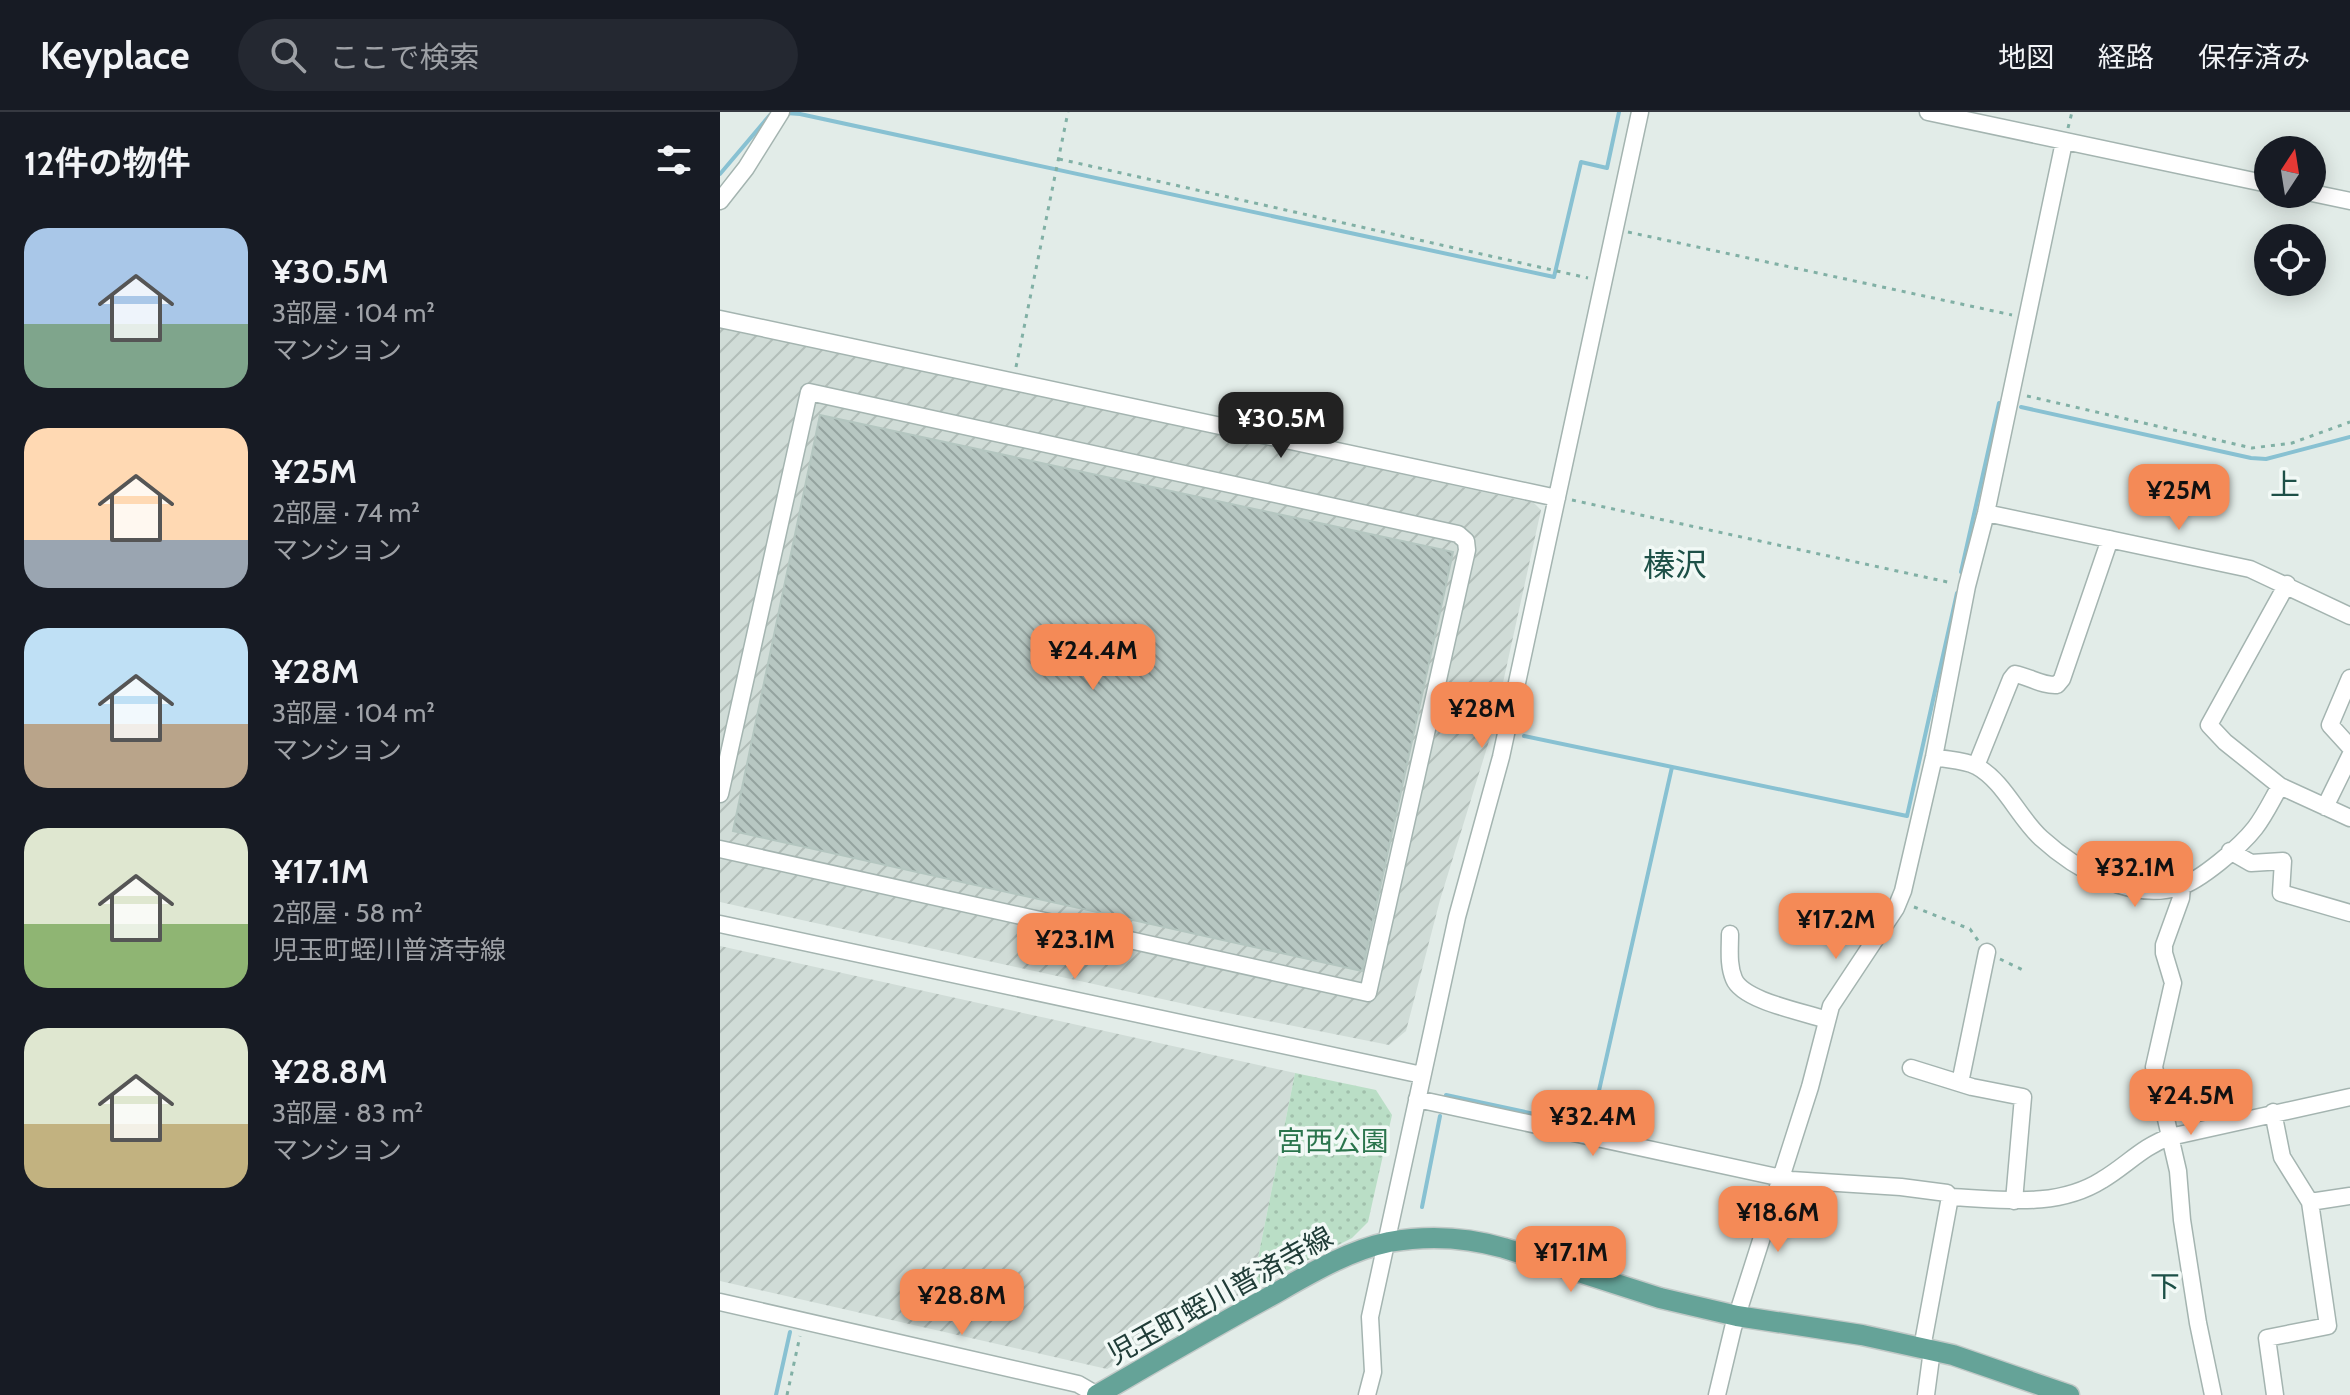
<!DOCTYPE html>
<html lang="ja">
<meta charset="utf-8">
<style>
body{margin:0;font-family:Cabin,"Noto Sans JP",sans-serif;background:#242831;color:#f1f3f6;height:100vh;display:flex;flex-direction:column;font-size:30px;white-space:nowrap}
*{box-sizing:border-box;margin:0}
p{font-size:26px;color:#9ea1a6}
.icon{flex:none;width:44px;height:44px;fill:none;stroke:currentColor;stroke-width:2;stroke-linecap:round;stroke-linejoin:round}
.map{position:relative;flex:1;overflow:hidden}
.sheet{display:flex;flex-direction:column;background:#171b24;width:720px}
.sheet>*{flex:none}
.needle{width:52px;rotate:12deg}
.buttons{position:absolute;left:1534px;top:24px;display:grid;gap:16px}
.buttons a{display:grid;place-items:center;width:72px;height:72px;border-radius:50%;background:#171b24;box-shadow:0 4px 20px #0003;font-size:40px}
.price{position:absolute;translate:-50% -68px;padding:0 18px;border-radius:16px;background:#f48a57;color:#111;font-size:26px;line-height:52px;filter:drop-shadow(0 2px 4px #0008)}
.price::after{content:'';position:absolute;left:50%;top:48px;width:24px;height:18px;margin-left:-12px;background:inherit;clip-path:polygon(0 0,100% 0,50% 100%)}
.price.selected{background:#222;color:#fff}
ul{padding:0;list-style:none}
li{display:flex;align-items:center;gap:24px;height:200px;padding:0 24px}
li span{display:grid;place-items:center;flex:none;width:224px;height:160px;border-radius:24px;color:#555}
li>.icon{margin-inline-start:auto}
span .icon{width:96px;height:96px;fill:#fffc;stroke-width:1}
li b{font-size:34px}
h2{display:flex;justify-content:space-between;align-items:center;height:96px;padding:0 24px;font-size:34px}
header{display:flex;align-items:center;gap:48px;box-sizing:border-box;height:112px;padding:0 40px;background:#171b24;border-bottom:2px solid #363941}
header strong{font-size:38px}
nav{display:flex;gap:44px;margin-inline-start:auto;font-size:28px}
.search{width:560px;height:72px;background:#242831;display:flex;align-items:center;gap:20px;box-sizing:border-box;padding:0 28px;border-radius:44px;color:#9ea1a6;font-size:30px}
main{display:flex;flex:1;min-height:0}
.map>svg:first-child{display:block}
.industrial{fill:url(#industrial-furrows)}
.park{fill:url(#park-dots)}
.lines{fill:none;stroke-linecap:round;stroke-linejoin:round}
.stream{stroke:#88c1d2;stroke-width:4}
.building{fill:url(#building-back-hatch);stroke:#b4c6c0;stroke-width:2}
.minor-casing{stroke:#a4b4b0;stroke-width:19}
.major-casing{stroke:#c1c9c7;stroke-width:23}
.path{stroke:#81b0a5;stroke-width:3;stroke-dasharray:4 6;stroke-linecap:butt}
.minor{stroke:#fff;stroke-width:16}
.major{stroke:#65a398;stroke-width:20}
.labels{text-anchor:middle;stroke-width:7;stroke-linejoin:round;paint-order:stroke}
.park-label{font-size:28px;fill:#2b754d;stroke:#f2f9f6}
.street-label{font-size:28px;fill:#213d38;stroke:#f2f9f6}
.neighbourhood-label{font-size:30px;fill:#1d5047;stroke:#f2f9f6}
.quarter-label{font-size:32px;fill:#1d5047;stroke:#f2f9f6}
</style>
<header>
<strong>Keyplace</strong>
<div class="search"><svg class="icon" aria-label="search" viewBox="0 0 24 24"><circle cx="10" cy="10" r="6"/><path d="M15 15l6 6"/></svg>ここで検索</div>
<nav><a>地図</a><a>経路</a><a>保存済み</a></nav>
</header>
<main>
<section class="sheet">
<h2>12件の物件<svg class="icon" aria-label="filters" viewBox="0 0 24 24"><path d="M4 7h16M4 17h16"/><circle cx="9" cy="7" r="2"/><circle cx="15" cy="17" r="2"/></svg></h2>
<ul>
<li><span style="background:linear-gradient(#a9c7e8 60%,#7fa58c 0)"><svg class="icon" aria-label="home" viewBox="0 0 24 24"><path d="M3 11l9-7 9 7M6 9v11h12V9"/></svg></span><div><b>¥30.5M</b><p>3部屋 · 104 m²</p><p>マンション</p></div></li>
<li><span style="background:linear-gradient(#ffd9b3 70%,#9aa5b1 0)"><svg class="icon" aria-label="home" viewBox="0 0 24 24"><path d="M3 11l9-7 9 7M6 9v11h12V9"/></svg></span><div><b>¥25M</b><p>2部屋 · 74 m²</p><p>マンション</p></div></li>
<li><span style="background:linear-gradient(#bfe0f5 60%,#b9a48a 0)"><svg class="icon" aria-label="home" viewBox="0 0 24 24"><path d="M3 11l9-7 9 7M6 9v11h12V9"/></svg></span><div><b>¥28M</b><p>3部屋 · 104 m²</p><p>マンション</p></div></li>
<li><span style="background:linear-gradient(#dfe7d0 60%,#8fb573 0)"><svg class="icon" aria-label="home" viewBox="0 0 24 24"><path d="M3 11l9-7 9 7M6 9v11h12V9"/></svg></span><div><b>¥17.1M</b><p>2部屋 · 58 m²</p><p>児玉町蛭川普済寺線</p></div></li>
<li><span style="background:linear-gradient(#dfe7d0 60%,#c2b280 0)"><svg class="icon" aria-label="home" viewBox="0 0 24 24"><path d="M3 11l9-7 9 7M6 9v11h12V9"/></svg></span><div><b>¥28.8M</b><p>3部屋 · 83 m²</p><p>マンション</p></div></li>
</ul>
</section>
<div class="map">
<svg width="1630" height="1283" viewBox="0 0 1630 1283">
<defs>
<pattern id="industrial-furrows" width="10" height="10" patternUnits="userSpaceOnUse" patternTransform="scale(2)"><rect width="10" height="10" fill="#d0dcd7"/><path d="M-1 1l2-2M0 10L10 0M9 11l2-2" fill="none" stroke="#b2beb9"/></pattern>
<pattern id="park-dots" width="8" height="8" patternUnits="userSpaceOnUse" patternTransform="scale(2)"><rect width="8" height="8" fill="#badec6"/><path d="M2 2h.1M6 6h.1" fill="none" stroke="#a0bfab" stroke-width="1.8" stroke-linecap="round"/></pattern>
<pattern id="building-back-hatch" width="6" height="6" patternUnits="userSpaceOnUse" patternTransform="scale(2)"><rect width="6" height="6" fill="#b7c7c2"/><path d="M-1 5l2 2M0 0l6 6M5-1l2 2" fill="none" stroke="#94a39f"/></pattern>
</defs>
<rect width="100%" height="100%" fill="#e2ece8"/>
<path class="industrial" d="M0,214L814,391L821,398L773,616L720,788L686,919L669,933L483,896L0,790Z
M0,834L575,961L532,1176L387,1257L0,1169Z"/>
<path class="park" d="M575,961L656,978L672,1003L648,1110L632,1126L532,1176Z"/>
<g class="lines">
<path class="stream" d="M66,1L80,2L834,165L861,50L887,56L899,0
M0,62L50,3
M1301,295L1531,346L1546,347L1630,325
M1241,460L1279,291
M804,624L1187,704L1237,481
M726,983L871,1014L952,655
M702,1095L720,1004
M56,1283L70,1220"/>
</g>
<path class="building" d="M100,303L733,440L642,859L13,719Z"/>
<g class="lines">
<g class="minor-casing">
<path id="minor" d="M1208,0L1548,72
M1592,81L1630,89
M0,89L26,56L61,0
M0,207L837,386
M1266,401L1530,457L1630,504
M1630,566L1610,613L1630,635
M1214,645C1227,648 1244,648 1256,654C1284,669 1298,705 1321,726C1355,757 1411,790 1459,775C1480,769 1521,734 1535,716C1545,703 1552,688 1560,674L1630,706
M1256,654L1291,567L1295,562C1310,565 1323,574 1337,573L1342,567L1390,427
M1560,674L1505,630L1489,613L1567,472
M0,682L89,280L738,422L746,429L747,438L648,881L0,737
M1605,695L1630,644
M1510,739L1531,751L1563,749L1561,781L1630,801
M1462,775L1461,786L1444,833V841L1453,871L1434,955L1458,1059L1462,1108L1478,1211L1493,1283
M0,812L702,963
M1010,822C1010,837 1008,853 1014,867C1023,889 1084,900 1107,908
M1191,956L1252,975L1303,985L1294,1089
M1240,971L1267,840
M697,987L1071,1068L1181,1075L1227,1081L1230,1085C1281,1087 1336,1097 1382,1068C1406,1054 1423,1034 1450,1025L1630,985
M1553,1000L1562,1045L1590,1090L1630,1084
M0,1190L358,1272L377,1283
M1202,1236L1230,1085
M647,1283L653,1260L650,1205L737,805L781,645L920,0
M997,1283L1013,1216L1090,975L1111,894L1176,796L1183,779L1214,645L1247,474L1266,401L1344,30
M1206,1283L1212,1238
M1555,1283L1547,1226L1608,1214L1590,1090"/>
</g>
<g class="major-casing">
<path id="major" d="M377,1283C434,1250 490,1217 547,1186C586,1164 626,1139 669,1130C708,1123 746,1125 784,1136L940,1186L1017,1204L1142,1223L1233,1243L1349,1283"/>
</g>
<path class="path" d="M1348,16L1352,0
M339,47L868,166
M908,120L1292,203
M296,255L348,0
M1307,284L1532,336L1572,331L1630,310
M852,388L1232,471
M1194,795L1250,817L1259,830
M1280,847L1307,860
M67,1283L80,1224"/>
<use href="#minor" class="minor"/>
<use href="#major" class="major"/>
</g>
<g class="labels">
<g class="park-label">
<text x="613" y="1039">宮西公園</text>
</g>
<g class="street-label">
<text transform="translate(500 1183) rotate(-29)" y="10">児玉町蛭川普済寺線</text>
</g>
<g class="neighbourhood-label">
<text x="1565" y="383">上</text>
<text x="1445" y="1185">下</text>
</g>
<g class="quarter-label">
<text x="955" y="464">榛沢</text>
</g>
</g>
</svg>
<div class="buttons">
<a><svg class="needle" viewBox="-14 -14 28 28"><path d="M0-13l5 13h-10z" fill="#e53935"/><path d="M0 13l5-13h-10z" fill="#9ea1a6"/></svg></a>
<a><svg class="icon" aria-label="locate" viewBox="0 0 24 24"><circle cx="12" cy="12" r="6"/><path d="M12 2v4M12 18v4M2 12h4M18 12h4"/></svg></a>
</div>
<b class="price selected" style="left:561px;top:348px">¥30.5M</b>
<b class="price" style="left:1459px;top:420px">¥25M</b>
<b class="price" style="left:373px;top:580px">¥24.4M</b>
<b class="price" style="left:762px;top:638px">¥28M</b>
<b class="price" style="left:1415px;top:797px">¥32.1M</b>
<b class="price" style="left:1116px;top:849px">¥17.2M</b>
<b class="price" style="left:355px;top:869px">¥23.1M</b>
<b class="price" style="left:1471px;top:1025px">¥24.5M</b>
<b class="price" style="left:873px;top:1046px">¥32.4M</b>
<b class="price" style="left:1058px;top:1142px">¥18.6M</b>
<b class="price" style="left:851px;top:1182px">¥17.1M</b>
<b class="price" style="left:242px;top:1225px">¥28.8M</b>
</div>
</main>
